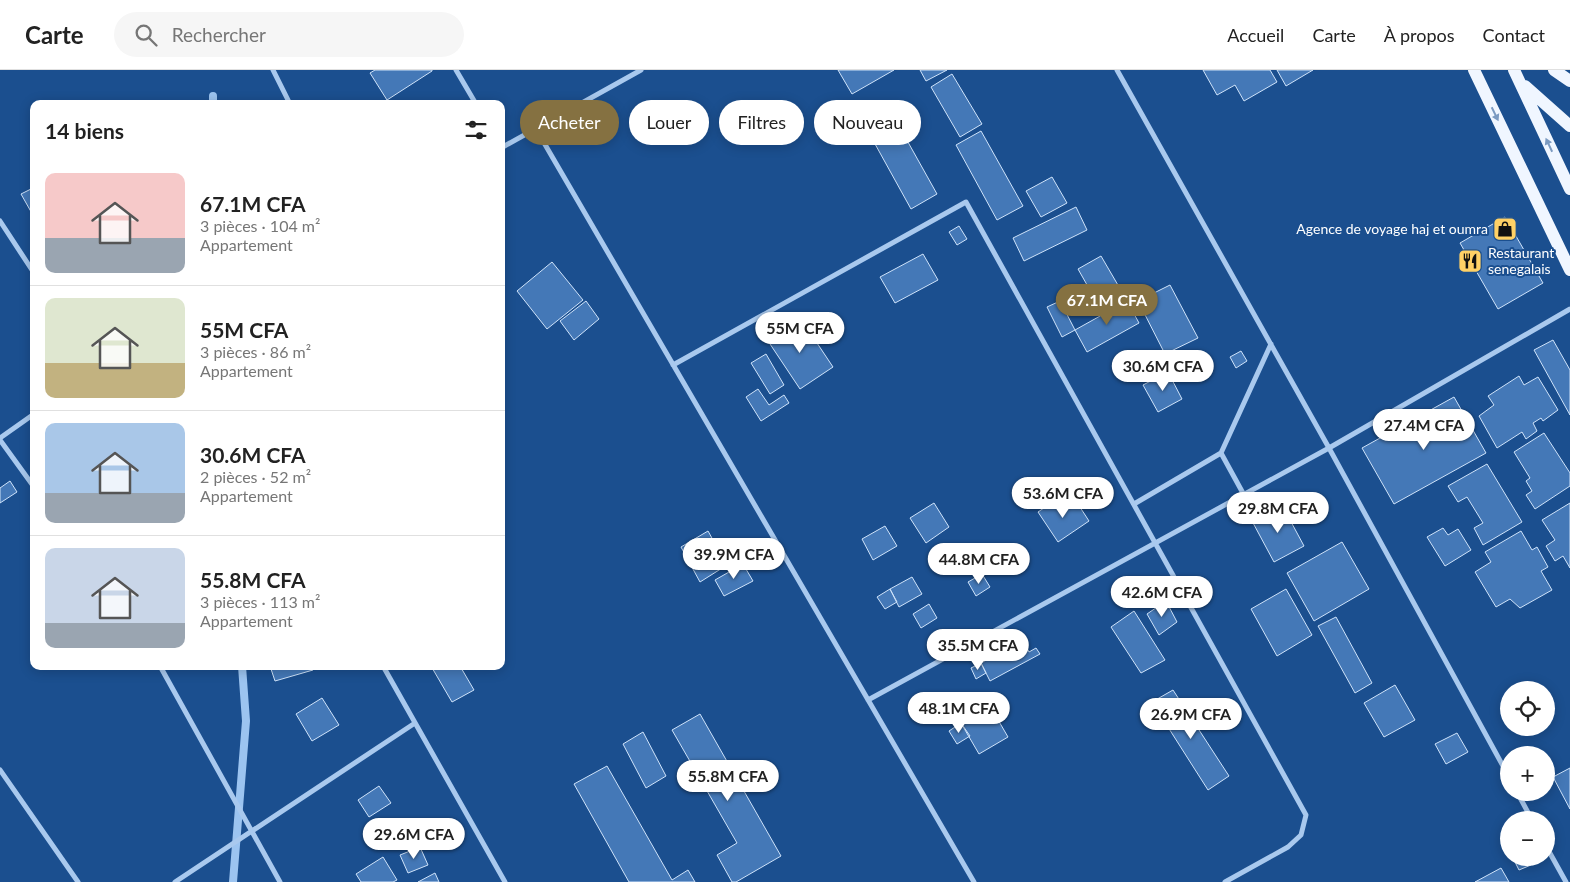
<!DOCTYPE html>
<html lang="fr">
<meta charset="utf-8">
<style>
body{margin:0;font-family:Lato,sans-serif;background:#f6f6f6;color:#222;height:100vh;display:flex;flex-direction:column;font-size:19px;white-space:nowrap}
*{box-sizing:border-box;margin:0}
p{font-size:16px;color:#767676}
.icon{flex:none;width:28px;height:28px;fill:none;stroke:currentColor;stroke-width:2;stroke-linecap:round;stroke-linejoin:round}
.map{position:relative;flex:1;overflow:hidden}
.drawer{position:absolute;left:30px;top:30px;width:475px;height:570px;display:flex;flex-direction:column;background:#fff;border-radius:10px;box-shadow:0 2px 12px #0003}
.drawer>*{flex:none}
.banner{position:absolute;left:520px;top:30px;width:475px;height:45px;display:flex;gap:10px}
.controls{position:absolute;left:1500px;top:611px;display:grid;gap:10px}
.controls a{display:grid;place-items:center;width:55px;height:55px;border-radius:50%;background:#fff;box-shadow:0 2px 12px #0003;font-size:25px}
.price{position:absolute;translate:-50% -42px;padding:0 11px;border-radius:18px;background:#fff;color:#222;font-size:16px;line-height:32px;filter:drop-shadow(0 1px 2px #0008)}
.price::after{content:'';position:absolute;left:50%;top:30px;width:15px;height:11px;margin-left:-8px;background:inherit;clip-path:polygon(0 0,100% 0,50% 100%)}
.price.active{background:#857141;color:#fff}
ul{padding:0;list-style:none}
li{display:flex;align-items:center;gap:15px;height:125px;padding:0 15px}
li+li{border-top:1px solid #e0e0e0}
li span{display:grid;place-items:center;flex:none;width:140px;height:100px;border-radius:10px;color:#555}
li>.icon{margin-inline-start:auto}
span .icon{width:60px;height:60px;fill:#fffc;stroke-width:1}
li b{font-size:21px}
h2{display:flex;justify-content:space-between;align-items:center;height:60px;padding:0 15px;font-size:21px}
.chip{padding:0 18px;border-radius:22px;background:#fff;box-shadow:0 2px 12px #0003;font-size:18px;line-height:45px}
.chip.active{background:#857141;color:#fff}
header{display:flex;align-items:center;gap:30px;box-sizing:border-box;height:70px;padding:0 25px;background:#fff;border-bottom:1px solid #e0e0e0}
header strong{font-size:24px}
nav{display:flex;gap:28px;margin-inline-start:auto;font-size:18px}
.search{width:350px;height:45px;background:#f6f6f6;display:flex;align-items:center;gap:12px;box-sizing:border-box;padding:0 18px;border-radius:28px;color:#767676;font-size:19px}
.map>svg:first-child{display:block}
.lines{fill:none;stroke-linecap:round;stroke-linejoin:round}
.stream{stroke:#9cc4f0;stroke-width:8}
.building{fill:#4478b7;stroke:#cfe3fa}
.street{stroke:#a9c9ee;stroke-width:5}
.primary{stroke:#f0f6ff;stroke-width:12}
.oneway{fill:#7b9ac1}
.labels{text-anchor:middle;stroke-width:4;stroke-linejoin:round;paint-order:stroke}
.poi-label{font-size:14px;fill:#fff;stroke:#1b4f8f;text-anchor:end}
</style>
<header>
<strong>Carte</strong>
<div class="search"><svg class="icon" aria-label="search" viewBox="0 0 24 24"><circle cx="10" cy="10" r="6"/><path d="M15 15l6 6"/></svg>Rechercher</div>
<nav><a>Accueil</a><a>Carte</a><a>À propos</a><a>Contact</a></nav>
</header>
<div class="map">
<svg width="1570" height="812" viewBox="0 0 1570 812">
<rect width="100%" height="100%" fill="#1b4f8f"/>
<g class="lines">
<path class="stream" d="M213,26V34
M233,812L246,651L242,596"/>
</g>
<path class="building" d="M375,0H432V1L387,30L370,3Z
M838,0H894L852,24Z
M920,0H947L926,11Z
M1203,0H1270L1277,12L1244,31L1235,15L1217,25Z
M1277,0H1313L1286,16Z
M952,4L982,54L960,67L931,17Z
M885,31L937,124L911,139L859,45Z
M981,61L1023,136L997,150L956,75Z
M1052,107L1067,133L1041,147L1026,121Z
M33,118L34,120V147L21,124Z
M1076,137L1087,160L1024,191L1013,168Z
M1505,147L1543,213L1498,239L1460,173Z
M959,156L967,169L957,175L949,162Z
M923,184L938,210L895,233L880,207Z
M1101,186L1122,222L1099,236L1078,199Z
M552,192L583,230L547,259L517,221Z
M1170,215L1198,268L1165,284L1138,231Z
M586,231L599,249L574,270L560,251Z
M1060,231L1075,260L1062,267L1047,237Z
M1127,231L1139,253L1087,282L1075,260Z
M801,249L833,297L800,319L768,271Z
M1553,270L1570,300V345L1534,280Z
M1241,281L1247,291L1236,298L1230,287Z
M766,284L784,315L770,324L751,293Z
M1168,302L1182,329L1158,342L1143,315Z
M1519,306L1524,315L1538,307L1558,340L1543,351L1541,348L1533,353L1537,361L1526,369L1522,362L1497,378L1479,346L1494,335L1488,326Z
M758,319L769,335L784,325L789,333L761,351L746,327Z
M1454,327L1486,383L1394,434L1362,378Z
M1544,363L1570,403V416L1535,439L1526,425L1532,421L1526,411L1530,408L1514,382Z
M1487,394L1522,452L1483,475L1474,458L1483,453L1467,427L1458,432L1448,416Z
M10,411L17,422L0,433V418Z
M1057,429L1064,439L1076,431L1089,451L1058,472L1038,442Z
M934,433L949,457L926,473L910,448Z
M1570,433V498L1563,486L1555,491L1546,476L1555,470L1542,450Z
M1282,435L1304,476L1274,492L1252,451Z
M885,456L897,476L873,490L862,469Z
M1443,458L1448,465L1458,459L1471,480L1445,496L1427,467Z
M708,461L727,495L700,512L681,477Z
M1521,461L1532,480L1537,477L1548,497L1541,501L1552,520L1520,538L1510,529L1496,537L1475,502L1491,492L1485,482Z
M1342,472L1369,519L1314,551L1287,503Z
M743,494L753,511L724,526L715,510Z
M982,504L990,517L976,526L968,512Z
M912,507L922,524L899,537L890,519Z
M890,519L897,532L885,539L877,527Z
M1286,519L1312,565L1277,586L1251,539Z
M1166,531L1177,552L1159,565L1147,544Z
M929,534L937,548L921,558L913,544Z
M1134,541L1165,590L1141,603L1111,557Z
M1336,547L1372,613L1355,623L1318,556Z
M1023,570L1029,582L1036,578L1040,584L990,611L981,593Z
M981,593L986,603L976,609L971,598Z
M270,596H312L313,600L275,611Z
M431,596H460L474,620L452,632Z
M1395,615L1415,650L1384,667L1364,633Z
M1173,620L1229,706L1208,720L1152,632Z
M322,628L339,655L312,671L296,644Z
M990,636L1008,667L979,684L961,653Z
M700,644L781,786L736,812H732L717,785L737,773L672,660Z
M961,653L970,666L957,674L949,661Z
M643,662L666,706L646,718L623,674Z
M1457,663L1468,682L1446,694L1435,674Z
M607,696L672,810L688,800L695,812H629L574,714Z
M1570,698V739L1553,707Z
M379,716L391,733L369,747L358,730Z
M420,777L428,795L408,803L400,785Z
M383,787L397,810L393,812H361L356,804Z
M1513,788H1527L1531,795L1519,800Z
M1501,798L1509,812H1475Z
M435,803L439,812H418Z"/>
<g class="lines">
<path class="street" d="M273,0L290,34
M456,0L476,34
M1117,0L1329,378L1509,707
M536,59L974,812
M501,78L641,0
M0,151L34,203
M673,295L966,132L1306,745L1301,765L1288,777L1225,812
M0,368L34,344
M0,370L34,417
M1221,383L1244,425
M1134,434L1221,383L1271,274
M160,596L280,812
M383,596L505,812
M868,630L1329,378L1570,239
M0,700L78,812
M1517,722L1532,750
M1546,776L1566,812
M175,812L415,653"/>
<path class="primary" d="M1474,0L1570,200
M1514,0L1570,119
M1554,0L1570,11
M1525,16L1570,56"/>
</g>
<defs><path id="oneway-solid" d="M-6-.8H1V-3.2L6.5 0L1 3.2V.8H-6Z" transform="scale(1.25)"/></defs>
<g class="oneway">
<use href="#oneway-solid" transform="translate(1495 44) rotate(64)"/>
<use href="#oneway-solid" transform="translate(1549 75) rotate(-115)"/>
</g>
<defs>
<g id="shop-square" transform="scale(1.25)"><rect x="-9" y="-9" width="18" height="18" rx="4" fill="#ffd166" stroke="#1b4f8f"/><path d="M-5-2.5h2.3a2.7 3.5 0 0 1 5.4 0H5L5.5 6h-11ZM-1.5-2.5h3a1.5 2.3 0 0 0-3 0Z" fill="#111"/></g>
<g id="restaurant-square" transform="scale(1.25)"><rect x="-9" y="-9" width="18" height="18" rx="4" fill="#ffd166" stroke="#1b4f8f"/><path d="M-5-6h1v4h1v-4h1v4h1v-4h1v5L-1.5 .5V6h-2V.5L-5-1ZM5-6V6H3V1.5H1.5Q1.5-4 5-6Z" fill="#111"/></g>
</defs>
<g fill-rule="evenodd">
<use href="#shop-square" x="1505" y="159"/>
<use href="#restaurant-square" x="1470" y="191"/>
</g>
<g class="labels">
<g class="poi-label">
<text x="1488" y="164">Agence de voyage haj et oumra</text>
<text x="1488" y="188" text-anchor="start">Restaurant<tspan x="1488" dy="16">senegalais</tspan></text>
</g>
</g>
</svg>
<div class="controls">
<a><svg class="icon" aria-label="locate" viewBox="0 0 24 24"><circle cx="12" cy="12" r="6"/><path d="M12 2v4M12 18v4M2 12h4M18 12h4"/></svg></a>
<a>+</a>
<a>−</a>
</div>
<b class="price active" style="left:1107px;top:256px">67.1M CFA</b>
<b class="price" style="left:800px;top:284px">55M CFA</b>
<b class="price" style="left:1163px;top:322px">30.6M CFA</b>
<b class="price" style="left:1424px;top:381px">27.4M CFA</b>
<b class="price" style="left:1063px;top:449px">53.6M CFA</b>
<b class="price" style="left:1278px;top:464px">29.8M CFA</b>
<b class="price" style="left:734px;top:510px">39.9M CFA</b>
<b class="price" style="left:979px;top:515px">44.8M CFA</b>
<b class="price" style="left:1162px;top:548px">42.6M CFA</b>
<b class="price" style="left:978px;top:601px">35.5M CFA</b>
<b class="price" style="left:959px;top:664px">48.1M CFA</b>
<b class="price" style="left:1191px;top:670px">26.9M CFA</b>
<b class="price" style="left:728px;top:732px">55.8M CFA</b>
<b class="price" style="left:414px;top:790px">29.6M CFA</b>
<div class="banner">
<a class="chip active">Acheter</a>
<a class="chip">Louer</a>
<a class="chip">Filtres</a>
<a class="chip">Nouveau</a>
</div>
<section class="drawer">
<h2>14 biens<svg class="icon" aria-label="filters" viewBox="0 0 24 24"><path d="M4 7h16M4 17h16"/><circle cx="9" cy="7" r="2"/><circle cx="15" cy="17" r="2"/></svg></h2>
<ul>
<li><span style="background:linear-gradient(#f6c9c9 65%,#9aa5b1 0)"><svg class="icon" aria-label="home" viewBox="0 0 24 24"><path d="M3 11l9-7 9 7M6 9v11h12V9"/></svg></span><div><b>67.1M CFA</b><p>3 pièces · 104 m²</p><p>Appartement</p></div></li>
<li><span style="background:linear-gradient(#dfe7d0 65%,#c2b280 0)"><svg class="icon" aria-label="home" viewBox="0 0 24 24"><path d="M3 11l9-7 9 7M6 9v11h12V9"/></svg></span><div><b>55M CFA</b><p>3 pièces · 86 m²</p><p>Appartement</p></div></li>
<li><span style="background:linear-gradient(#a9c7e8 70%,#9aa5b1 0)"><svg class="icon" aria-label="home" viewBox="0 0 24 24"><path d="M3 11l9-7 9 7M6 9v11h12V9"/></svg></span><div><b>30.6M CFA</b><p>2 pièces · 52 m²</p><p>Appartement</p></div></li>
<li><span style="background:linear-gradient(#c9d6e8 75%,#9aa5b1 0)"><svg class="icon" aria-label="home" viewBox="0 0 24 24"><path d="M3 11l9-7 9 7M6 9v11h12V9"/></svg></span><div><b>55.8M CFA</b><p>3 pièces · 113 m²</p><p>Appartement</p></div></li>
</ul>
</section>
</div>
